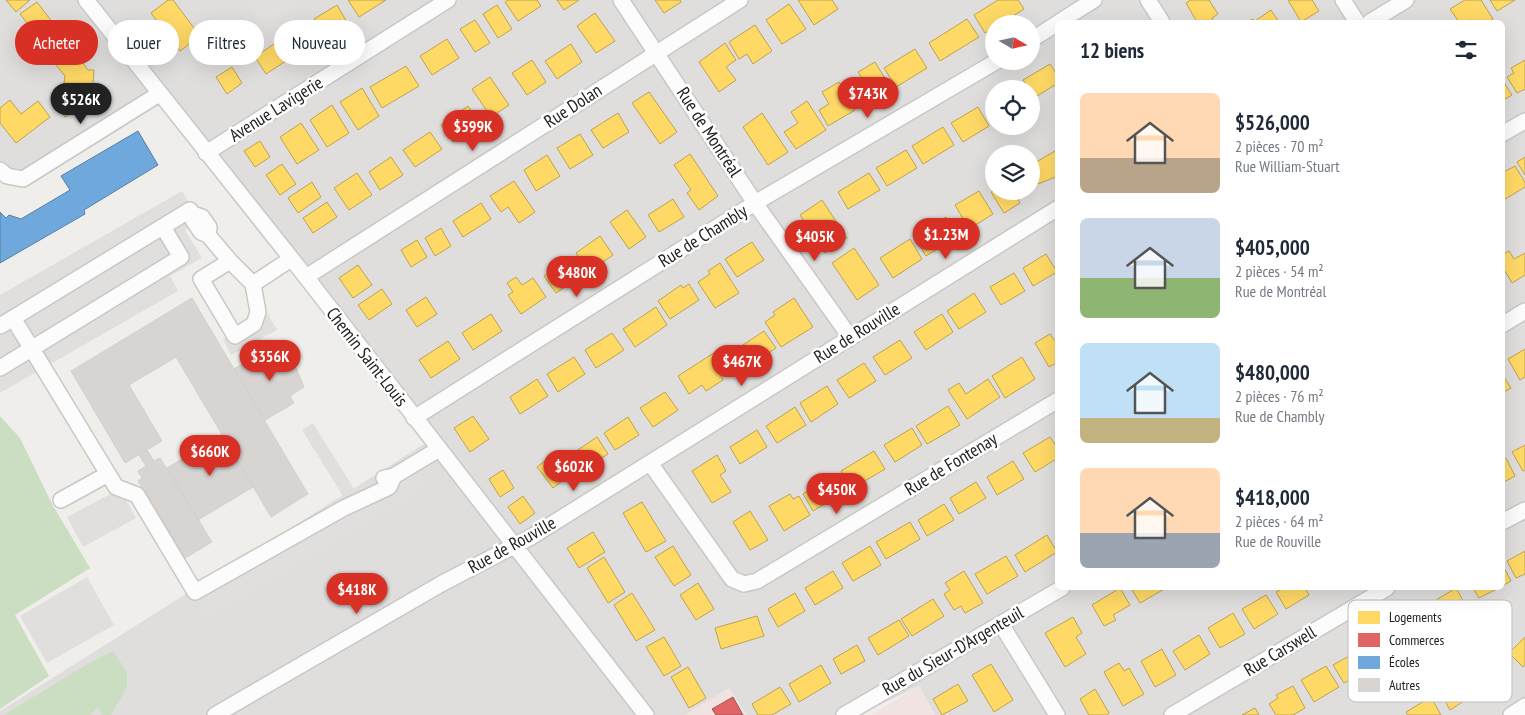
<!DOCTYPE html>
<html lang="fr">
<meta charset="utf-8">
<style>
body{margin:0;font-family:"PT Sans Narrow",sans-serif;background:#f6f6f7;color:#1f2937;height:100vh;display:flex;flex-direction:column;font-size:19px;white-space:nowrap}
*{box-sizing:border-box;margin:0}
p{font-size:16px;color:#747a83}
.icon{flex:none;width:28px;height:28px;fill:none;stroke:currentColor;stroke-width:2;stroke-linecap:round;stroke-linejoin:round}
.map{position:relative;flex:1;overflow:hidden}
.side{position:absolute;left:1055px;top:20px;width:450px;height:570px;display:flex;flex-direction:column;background:#fff;border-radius:8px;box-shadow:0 5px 20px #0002}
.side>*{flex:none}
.top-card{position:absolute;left:15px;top:20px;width:475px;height:45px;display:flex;gap:10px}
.needle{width:32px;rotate:99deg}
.fabs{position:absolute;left:985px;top:15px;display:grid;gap:10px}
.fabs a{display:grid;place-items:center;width:55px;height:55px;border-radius:50%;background:#fff;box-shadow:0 5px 20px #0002;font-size:25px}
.price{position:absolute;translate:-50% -42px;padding:0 11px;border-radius:18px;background:#d93025;color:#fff;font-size:16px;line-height:32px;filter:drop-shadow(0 1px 2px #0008)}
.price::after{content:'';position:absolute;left:50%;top:30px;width:15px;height:11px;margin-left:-8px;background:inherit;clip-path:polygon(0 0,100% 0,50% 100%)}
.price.selected{background:#222;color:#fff}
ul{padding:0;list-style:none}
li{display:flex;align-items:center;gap:15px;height:125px;padding:0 25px}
li span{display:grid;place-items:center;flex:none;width:140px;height:100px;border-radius:8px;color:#555}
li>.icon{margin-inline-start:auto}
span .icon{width:60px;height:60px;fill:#fffc;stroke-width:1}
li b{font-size:21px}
h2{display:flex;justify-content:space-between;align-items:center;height:60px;padding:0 25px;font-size:21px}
.pill{padding:0 18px;border-radius:22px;background:#fff;box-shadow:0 5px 20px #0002;font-size:18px;line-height:45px}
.pill.selected{background:#d93025;color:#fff}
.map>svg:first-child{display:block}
.residential{fill:#dfdedc;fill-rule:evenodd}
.commercial{fill:#f1e3e1}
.forest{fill:#cbdec1}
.parking{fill:#e0dfde}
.homes{fill:#ffd966;stroke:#bda252}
.shops{fill:#e06666;stroke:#a75252}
.schools{fill:#6fa8dc;stroke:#5880a4}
.building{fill:#d7d4d2;stroke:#d3d0cc}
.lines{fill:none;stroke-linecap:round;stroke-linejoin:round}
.minor-casing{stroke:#c9c8c7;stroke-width:18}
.minor{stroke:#fdfcfc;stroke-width:15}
.labels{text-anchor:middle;stroke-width:5;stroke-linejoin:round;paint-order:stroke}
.street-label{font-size:18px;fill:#222;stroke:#fff}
.key{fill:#fff;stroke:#bdbdbd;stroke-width:1}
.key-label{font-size:14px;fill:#222}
</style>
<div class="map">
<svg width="1525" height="715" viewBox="0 0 1525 715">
<rect width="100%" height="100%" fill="#f0eeeb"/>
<path class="residential" d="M0,0H1525V715H935L919,686L859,715H0V711L429,441L155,87L9,183L0,172ZM1058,22H1502V588H1058ZM994,24H1031V61H994ZM994,89H1031V126H994ZM994,154H1031V191H994Z"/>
<path class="commercial" d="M919,686L935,715H871Z
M729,688L747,715H684Z"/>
<path class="forest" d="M0,416L20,438L52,504L90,568L15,615L49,676L0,709Z
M113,651L127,672V687L111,715H102L98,707L90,715H4L84,666Z"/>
<path class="parking" d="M246,0H295L261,23Z
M208,35L220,52L182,80L160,51L166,47L175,60Z
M182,191L200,221L185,230L202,258L170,276L178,291L0,393V295Z
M268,314L277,330L231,355L223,339Z
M313,423L354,489L343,496L302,430Z
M413,471L423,488L205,618L194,601Z
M120,489L136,518L83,547L67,517Z
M87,577L114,625L47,663L20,616Z"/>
<path class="homes" d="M6,0H30L16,12Z
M168,0H173L200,36L180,51L151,13Z
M348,0H386L359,17Z
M508,0H537L541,6L518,21L505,2Z
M557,0H579L564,10Z
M655,0H680L681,2L664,13Z
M798,0H832L838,9L814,25Z
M998,0H1018L1024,9L1001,24H994V28L985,33L974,15Z
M1191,0H1209L1218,14L1212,18L1214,22H1197L1186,3Z
M1288,0H1312L1319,11L1301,22Z
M1465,0H1481L1493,19L1488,22H1473L1471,20L1459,22L1450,9Z
M1490,0H1515L1497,11Z
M37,2L62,35L46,48L38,37L33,41L26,32L31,28L20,14Z
M789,4L806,29L782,44L766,20Z
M337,5L348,24L325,38L314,19Z
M497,5L512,29L498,38L483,14Z
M1271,10L1279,22H1247L1253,19L1255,21Z
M595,13L615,41L596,53L577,26Z
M967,19L979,37L940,61L929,43Z
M475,20L490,43L475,52L460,29Z
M755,25L772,51L753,64L747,54L739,59L729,42Z
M447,39L459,58L432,75L420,56Z
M277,42L289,59L266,74L255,57Z
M725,43L736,60L726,67L736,80L719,92L699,62Z
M571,44L582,62L557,79L545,61Z
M915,49L927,68L896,87L884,68Z
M74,51L88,70H94L92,97L65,117L52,100L63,91L65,76L56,65Z
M532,60L546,82L527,95L512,73Z
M1525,60V89L1517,93L1507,77L1514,73L1511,68Z
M875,62L892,90L865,107L854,89L865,83L858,72Z
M1050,64L1058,76V83L1034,98L1031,89H1029L1023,80Z
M406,66L419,86L382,108L370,87Z
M232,67L242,83L227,94L216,77Z
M490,77L509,105L491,117L472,89Z
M1502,79L1512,95L1502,101Z
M839,82L855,110L828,126L819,110L829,104L822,92Z
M362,88L379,116L358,130L340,102Z
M649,92L677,132L660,144L632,103Z
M10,100L21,114L38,101L50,117L16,143L0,123V108Z
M807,101L826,130L796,149L784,132L798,123L791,112Z
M332,105L349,133L327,147L310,120Z
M468,106L480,124L453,142L441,125Z
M978,107L989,126L963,142L951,123Z
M618,113L629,132L603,148L591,130Z
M762,113L788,152L768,165L743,127Z
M301,123L319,150L297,164L280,137Z
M943,127L954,145L923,164L912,146Z
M430,132L442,149L415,167L403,150Z
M580,134L593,155L570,169L557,148Z
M260,141L270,157L255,167L244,151Z
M906,150L917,168L887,186L876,168Z
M1055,151L1058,156V176L1038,184L1031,174V165Z
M690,154L718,196L699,210L687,193L691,190L674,165Z
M547,155L560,176L536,191L524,170Z
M391,157L403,175L380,190L369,172Z
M1525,157V175L1517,162Z
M282,164L296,184L280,195L266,175Z
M1515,166L1525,182V187L1502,201V173Z
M357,173L372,195L349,210L334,188Z
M869,173L880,190L848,209L838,192Z
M514,181L535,212L519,223L508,207L501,212L490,196Z
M312,182L321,197L298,213L288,198Z
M979,191L993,214L969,229L955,205Z
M994,191H1028L1029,193L1018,200L1020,203L1004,213L991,192Z
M673,199L684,217L659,232L648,215Z
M822,200L847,238L825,253L800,215Z
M327,202L337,217L313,233L303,218Z
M481,203L491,219L463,237L453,221Z
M627,210L646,237L629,249L610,222Z
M946,217L958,236L926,256L914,236Z
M441,228L451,246L435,256L425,238Z
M600,236L613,255L589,272L576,253Z
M910,239L922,259L893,278L880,258Z
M417,240L427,257L411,267L401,250Z
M752,242L764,260L737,277L725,259Z
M854,248L879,285L857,300L832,263Z
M1509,251L1514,259L1525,253V275L1512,283L1502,266V255Z
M1046,254L1057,272L1033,286L1023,268Z
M575,259L585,273L556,293L544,276L566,260L568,264Z
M720,263L739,293L715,308L698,282L710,274L708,271Z
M358,265L372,285L353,298L339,278Z
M1014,273L1025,291L1001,305L990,287Z
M516,277L522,285L533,278L546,297L521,314L508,295L513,292L507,283Z
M689,284L699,300L670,319L658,301L681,285L683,288Z
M382,289L392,304L369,320L358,305Z
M974,293L986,312L959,329L947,311Z
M426,297L437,314L417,327L406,310Z
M794,298L813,327L781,347L765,322L775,315L773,312Z
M656,307L667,325L635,347L623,329Z
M491,314L502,331L473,350L462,333Z
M942,314L953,332L926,350L914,332Z
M764,331L776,348L743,370L731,353Z
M612,333L624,350L596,368L585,350Z
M1050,334L1055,341L1058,339V362L1049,367L1035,343Z
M900,340L912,358L885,375L873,357Z
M448,341L460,359L431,378L419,360Z
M720,349L731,367L720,374L723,380L706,391L702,385L689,394L678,376Z
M1525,349V377L1520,380L1508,359Z
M574,357L585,374L558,392L547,374Z
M1022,357L1035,379L1005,398L992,376Z
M864,363L876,381L849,398L837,380Z
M1502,374L1511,388L1502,393Z
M537,379L548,396L520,414L510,397Z
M988,379L1000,397L967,419L948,390L959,383L966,394Z
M827,386L838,404L811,422L800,403Z
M665,392L678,410L653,427L640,408Z
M948,406L960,425L927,444L916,426Z
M795,407L806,425L777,443L766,426Z
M473,416L489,439L470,452L454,428Z
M628,417L639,435L615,450L604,433Z
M912,428L922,445L895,462L884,445Z
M757,430L767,447L740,464L730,447Z
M597,437L608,454L585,469L575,452Z
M1050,437L1058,449V458L1035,472L1023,453Z
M1525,445V470L1523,471L1512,452Z
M874,451L885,469L851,489L841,471Z
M717,455L726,471L720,475L731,492L712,503L692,471Z
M550,457L566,478L553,488L537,467Z
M1506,458L1515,476L1502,483V460Z
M1013,461L1024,479L997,495L987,477Z
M503,470L514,488L500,497L489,479Z
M838,473L848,490L813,511L803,494Z
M976,482L986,498L959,514L950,498Z
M790,494L793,499L799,496L810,515L784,531L769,506Z
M523,496L535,513L520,524L508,507Z
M642,502L666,541L646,552L623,513Z
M944,504L954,520L927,536L918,520Z
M750,511L768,540L750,550L733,522Z
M910,522L920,539L886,559L876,542Z
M593,532L605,552L579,568L567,548Z
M1047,535L1057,552L1025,572L1015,555Z
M673,546L691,575L674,586L655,557Z
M870,546L881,565L853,581L842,563Z
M1525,551V574L1516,578L1507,561Z
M1006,556L1018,576L987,594L975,574Z
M604,557L625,592L608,603L587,568Z
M1502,564L1511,581L1502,586Z
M833,571L843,588L815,605L805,588Z
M964,571L983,603L965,613L961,606L954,610L944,594L950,590L945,583Z
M698,583L714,609L696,620L680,595Z
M1120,588L1130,605L1113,615L1116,620L1104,626L1092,605Z
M1131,588H1166L1140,603Z
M1284,588H1305L1309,595L1286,609L1276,592Z
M1456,588L1471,615L1451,626L1436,600Z
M1473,588H1499L1479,598Z
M632,593L655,630L636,641L614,605Z
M795,593L805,611L778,627L768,609Z
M1266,595L1278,614L1254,629L1242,609Z
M933,599L944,616L912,636L901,619Z
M1233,613L1245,634L1220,648L1208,628Z
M757,616L764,636L721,649L715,628Z
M1073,617L1082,633L1076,637L1086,654L1065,667L1045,633Z
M899,620L909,636L878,655L868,638Z
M1199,635L1210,654L1185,670L1173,651Z
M664,637L681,666L664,676L646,647Z
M1525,637V664L1523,667L1509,653Z
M857,645L865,661L841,674L833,659Z
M1162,649L1176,675L1155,687L1141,661Z
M1358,651L1368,669L1344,683L1333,665Z
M1119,663L1124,671L1129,668L1144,694L1123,706L1104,672Z
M991,664L1013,700L994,712L972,675Z
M821,665L831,683L799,702L789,684Z
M1326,666L1339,687L1314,702L1301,680Z
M688,667L706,698L689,708L671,677Z
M1464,677L1475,694L1450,710L1440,692Z
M958,684L968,701L942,715L933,699Z
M1293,686L1305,708L1293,715H1276L1269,704L1278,698L1276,695Z
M780,687L791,704L772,715H758L752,704Z
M1095,689L1109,713L1107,715H1089L1080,699Z
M1431,697L1441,715H1408L1406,712Z
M1255,708L1259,715H1242Z"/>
<path class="shops" d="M733,697L743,715H716L712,709Z"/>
<path class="schools" d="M138,131L158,165L84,210L85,214L0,263V212L6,218L9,215L21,219L70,190L61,176Z"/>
<path class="building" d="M192,298L308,494L271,517L176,357L129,385L162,441L125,463L71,371Z
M282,350L286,358L294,363L304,387L290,396L294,403L265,420L234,369L263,352L267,359Z
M222,435L253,487L198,520L167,468Z
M147,450L154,461L160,458L212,542L185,558L138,481L142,478L138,471L146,466L139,455Z"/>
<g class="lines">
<g class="minor-casing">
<path id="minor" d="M86,0L306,277L646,715
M621,0L755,203L850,337
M1148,0L1162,22
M1343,0L1357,22
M1059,22L1094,0
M1370,22L1406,0
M1031,40L1058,23
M1502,134L1525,121
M206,153L448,0
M0,170L7,176L23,179L159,94
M208,235L209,227L202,217L193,214V220L201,232L208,235L230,261L253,284L258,312L254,324L235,336L201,279L230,261
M306,277L740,0
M253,284L291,259
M13,318L116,487L137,495L195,592L344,508L389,487L394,476
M1502,325L1525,311
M0,326L190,210L193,214
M0,368L181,257L163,227
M414,418L755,203L997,61
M650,463L732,579L744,584L757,581L1058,400
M384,478L394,476L439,449
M61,500L108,474
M1502,522L1525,510
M1001,624L1057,715
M215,715L441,584L531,537L1058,208
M844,715L1062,588
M1172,715L1387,588
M1511,715L1525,706"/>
</g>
<use href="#minor" class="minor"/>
</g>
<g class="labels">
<g class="street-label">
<text transform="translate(573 106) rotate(-33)" y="6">Rue Dolan</text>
<text transform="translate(276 109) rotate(-32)" y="6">Avenue Lavigerie</text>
<text transform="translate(709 132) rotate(57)" y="6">Rue de Montréal</text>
<text transform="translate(703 236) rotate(-32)" y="6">Rue de Chambly</text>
<text transform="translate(857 333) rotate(-32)" y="6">Rue de Rouville</text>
<text transform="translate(367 357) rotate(52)" y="6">Chemin Saint-Louis</text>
<text transform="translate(951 464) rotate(-31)" y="6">Rue de Fontenay</text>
<text transform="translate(512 545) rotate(-29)" y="6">Rue de Rouville</text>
<text transform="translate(953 651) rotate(-30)" y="6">Rue du Sieur-D'Argenteuil</text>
<text transform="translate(1280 651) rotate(-31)" y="6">Rue Carswell</text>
</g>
</g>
<rect x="1348" y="600" width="164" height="102" rx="8" class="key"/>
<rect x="1358" y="611" width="22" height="13" fill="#ffd966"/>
<rect x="1358" y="633" width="22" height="14" fill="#e06666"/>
<rect x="1358" y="656" width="22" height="13" fill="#6fa8dc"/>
<rect x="1358" y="678" width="22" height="14" fill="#d7d4d2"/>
<g class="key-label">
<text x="1389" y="622">Logements</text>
<text x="1389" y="645">Commerces</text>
<text x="1389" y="667">Écoles</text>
<text x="1389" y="690">Autres</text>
</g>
</svg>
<div class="fabs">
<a><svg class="needle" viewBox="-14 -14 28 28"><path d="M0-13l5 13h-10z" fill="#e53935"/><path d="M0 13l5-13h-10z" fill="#747a83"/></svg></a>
<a><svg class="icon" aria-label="locate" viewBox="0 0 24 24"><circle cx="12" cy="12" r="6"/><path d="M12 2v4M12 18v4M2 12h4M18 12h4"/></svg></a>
<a><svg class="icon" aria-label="layers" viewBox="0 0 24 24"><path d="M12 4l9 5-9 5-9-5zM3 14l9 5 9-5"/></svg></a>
</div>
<b class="price" style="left:868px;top:119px">$743K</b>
<b class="price selected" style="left:81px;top:125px">$526K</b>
<b class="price" style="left:473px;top:152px">$599K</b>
<b class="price" style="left:946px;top:260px">$1.23M</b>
<b class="price" style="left:815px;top:262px">$405K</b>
<b class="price" style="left:577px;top:298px">$480K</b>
<b class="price" style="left:270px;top:382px">$356K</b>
<b class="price" style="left:742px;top:387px">$467K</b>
<b class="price" style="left:210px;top:477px">$660K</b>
<b class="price" style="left:574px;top:492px">$602K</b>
<b class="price" style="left:837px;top:515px">$450K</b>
<b class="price" style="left:357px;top:615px">$418K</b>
<div class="top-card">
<a class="pill selected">Acheter</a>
<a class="pill">Louer</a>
<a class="pill">Filtres</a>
<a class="pill">Nouveau</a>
</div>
<section class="side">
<h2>12 biens<svg class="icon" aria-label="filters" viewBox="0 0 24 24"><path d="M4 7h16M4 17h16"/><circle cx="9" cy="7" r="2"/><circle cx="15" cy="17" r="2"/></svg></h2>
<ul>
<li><span style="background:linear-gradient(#ffd9b3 65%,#b9a48a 0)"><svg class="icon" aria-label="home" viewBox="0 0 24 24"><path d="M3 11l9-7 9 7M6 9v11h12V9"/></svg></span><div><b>$526,000</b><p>2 pièces · 70 m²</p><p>Rue William-Stuart</p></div></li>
<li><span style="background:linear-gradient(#c9d6e8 60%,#8fb573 0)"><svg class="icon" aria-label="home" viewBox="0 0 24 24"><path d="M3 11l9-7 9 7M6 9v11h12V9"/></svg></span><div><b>$405,000</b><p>2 pièces · 54 m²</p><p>Rue de Montréal</p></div></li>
<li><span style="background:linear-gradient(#bfe0f5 75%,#c2b280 0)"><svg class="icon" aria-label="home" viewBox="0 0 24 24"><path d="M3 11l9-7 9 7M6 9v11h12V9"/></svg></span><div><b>$480,000</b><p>2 pièces · 76 m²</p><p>Rue de Chambly</p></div></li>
<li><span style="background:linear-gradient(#ffd9b3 65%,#9aa5b1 0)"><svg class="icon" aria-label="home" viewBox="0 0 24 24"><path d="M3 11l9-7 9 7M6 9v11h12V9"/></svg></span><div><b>$418,000</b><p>2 pièces · 64 m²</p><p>Rue de Rouville</p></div></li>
</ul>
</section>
</div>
